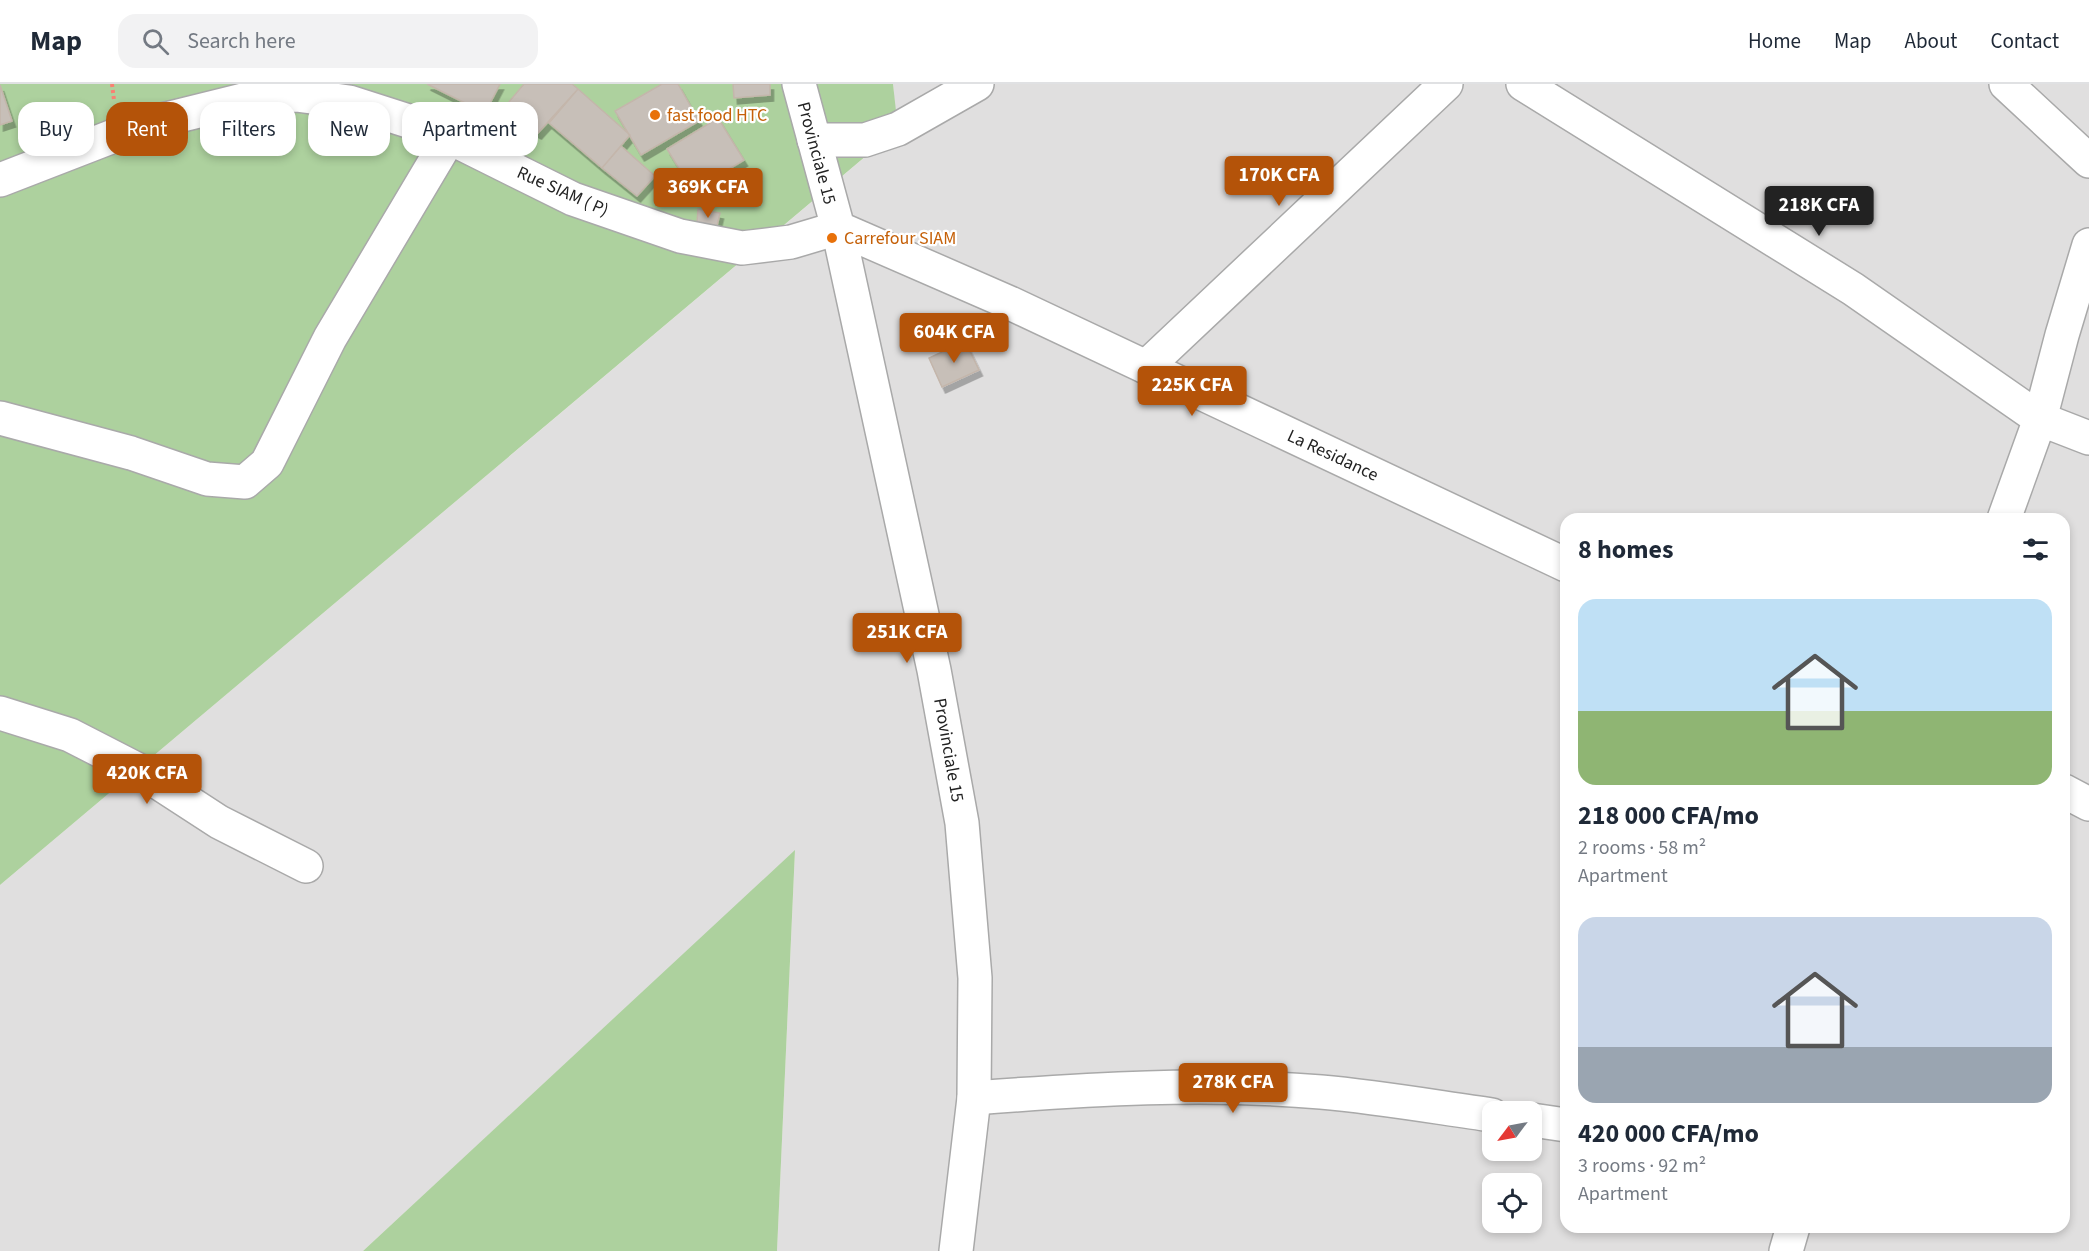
<!DOCTYPE html>
<meta charset="utf-8">
<style>
body{margin:0;font-family:"Source Sans 3",sans-serif;background:#f2f2f3;color:#1f2937;height:100vh;display:flex;flex-direction:column;font-size:22px;white-space:nowrap}
*{box-sizing:border-box;margin:0}
p{font-size:20px;color:#747a83}
.icon{flex:none;width:33px;height:33px;fill:none;stroke:currentColor;stroke-width:2;stroke-linecap:round;stroke-linejoin:round}
.map{position:relative;flex:1;overflow:hidden}
.panel{position:absolute;left:1560px;top:429px;width:510px;height:720px;display:flex;flex-direction:column;background:#fff;border-radius:18px;box-shadow:0 3px 9px #0003}
.panel>*{flex:none}
.guide{position:absolute;left:18px;top:18px;width:570px;height:54px;display:flex;gap:12px}
.needle{width:39px;rotate:238deg}
.tools{position:absolute;left:1482px;top:1017px;display:grid;gap:12px}
.tools a{display:grid;place-items:center;width:60px;height:60px;border-radius:12px;background:#fff;box-shadow:0 3px 9px #0003;font-size:30px}
.price{position:absolute;translate:-50% -51px;padding:0 14px;border-radius:6px;background:#b45309;color:#fff;font-size:20px;line-height:39px;filter:drop-shadow(0 2px 3px #0008)}
.price::after{content:'';position:absolute;left:50%;top:36px;width:18px;height:14px;margin-left:-9px;background:inherit;clip-path:polygon(0 0,100% 0,50% 100%)}
.price.on{background:#222;color:#fff}
ul{padding:0;list-style:none}
li{display:grid;align-content:center;gap:12px;height:318px;padding:0 18px}
li span{display:grid;place-items:center;height:186px;border-radius:18px;color:#555}
li>.icon{margin-inline-start:auto}
span .icon{width:108px;height:108px;fill:#fffc;stroke-width:1}
li b{font-size:26px}
h2{display:flex;justify-content:space-between;align-items:center;height:72px;padding:0 18px;font-size:26px}
.chip{padding:0 21px;border-radius:18px;background:#fff;box-shadow:0 3px 9px #0003;font-size:21px;line-height:54px}
.chip.on{background:#b45309;color:#fff}
header{display:flex;align-items:center;gap:36px;box-sizing:border-box;height:84px;padding:0 30px;background:#fff;border-bottom:2px solid #e0e1e3}
header strong{font-size:28px}
nav{display:flex;gap:33px;margin-inline-start:auto;font-size:21px}
.search{width:420px;height:54px;background:#f2f2f3;display:flex;align-items:center;gap:15px;box-sizing:border-box;padding:0 21px;border-radius:18px;color:#747a83;font-size:22px}
.map>svg:first-child{display:block}
.residential{fill:#e0dfdf;fill-rule:evenodd}
.forest{fill:#add19e}
.building{fill:#c7bfb8;stroke:#c4b6ab;stroke-width:1.5;filter:url(#shadow)}
.lines{fill:none;stroke-linecap:round;stroke-linejoin:round}
.minor-casing{stroke:#a9a9a9;stroke-width:36}
.tertiary-casing{stroke:#a9a9a9;stroke-width:36}
.path{stroke:#fa8072;stroke-width:4;stroke-dasharray:3 3;stroke-linecap:butt}
.minor{stroke:#fff;stroke-width:33}
.tertiary{stroke:#fff;stroke-width:33}
.food-dot{fill:#e8710a;stroke:#fff;stroke-width:2}
.labels{text-anchor:middle;stroke-width:4.5;stroke-linejoin:round;paint-order:stroke}
.food-label{font-size:18px;fill:#c56008;stroke:#fff;text-anchor:start}
.street-label{font-size:18px;fill:#222;stroke:#fff}
</style>
<header>
<strong>Map</strong>
<div class="search"><svg class="icon" aria-label="search" viewBox="0 0 24 24"><circle cx="10" cy="10" r="6"/><path d="M15 15l6 6"/></svg>Search here</div>
<nav><a>Home</a><a>Map</a><a>About</a><a>Contact</a></nav>
</header>
<div class="map">
<svg width="2089" height="1167" viewBox="0 0 2089 1167">
<defs>
<filter id="shadow"><feDropShadow dx="3.5" dy="6" stdDeviation="0" flood-color="#0004"/></filter>
</defs>
<rect width="100%" height="100%" fill="#f2efe9"/>
<path class="residential" d="M893,0H2089V1167H777L795,767L363,1167H0V801L897,46ZM1566,435H2064V1143H1566ZM1492,1028H1532V1066H1492ZM1492,1100H1532V1138H1492Z"/>
<path class="forest" d="M0,0H893L898,45L0,801Z
M795,766L777,1167H363Z"/>
<path class="building" d="M427,0H500L485,29Z
M524,0H572L578,5L538,49L499,30Z
M662,0H678L699,37L641,71L615,27Z
M733,0H770V11L734,14Z
M0,1L12,37L0,41Z
M578,5L630,51L602,84L549,39Z
M718,34L744,76L693,107L667,65Z
M621,62L655,92L637,112L602,84Z
M698,125L720,129L716,146L697,139Z
M965,257L979,286L942,303L929,274Z"/>
<g class="lines">
<g class="minor-casing">
<path id="minor" d="M1523,0L1853,205L2040,335L2089,354
M2006,0L2089,77
M814,56H865L898,45L977,0
M0,96L142,41L247,15L296,11L349,18L430,44L573,115L680,152L742,164L791,158L838,144
M1146,283L1446,0
M0,334L131,369L207,395L245,398L267,379L330,254L449,54
M2004,435L2040,335L2062,251L2089,161
M0,629L70,651L142,688L219,738L306,782
M974,1014C1089,1005 1205,998 1321,1008C1378,1013 1435,1023 1492,1031
M1532,1036L1566,1041
M1786,1167L1793,1143"/>
</g>
<g class="tertiary-casing">
<path id="tertiary" d="M799,0L838,144L934,586L962,739L975,894L974,1014L956,1167
M838,144L1010,219L1566,481
M2064,707L2089,720"/>
</g>
<path class="path" d="M112,0L114,16"/>
<use href="#minor" class="minor"/>
<use href="#tertiary" class="tertiary"/>
</g>
<g class="food-dot">
<circle cx="655" cy="31" r="6"/>
<circle cx="832" cy="154" r="6"/>
</g>
<g class="labels">
<g class="food-label">
<text x="667" y="37">fast food HTC</text>
<text x="844" y="160">Carrefour SIAM</text>
</g>
<g class="street-label">
<text transform="translate(817 69) rotate(75)" y="6">Provinciale 15</text>
<text transform="translate(563 107) rotate(24)" y="6">Rue SIAM ( P)</text>
<text transform="translate(1333 371) rotate(25)" y="6">La Residance</text>
<text transform="translate(949 666) rotate(80)" y="6">Provinciale 15</text>
</g>
</g>
</svg>
<div class="tools">
<a><svg class="needle" viewBox="-14 -14 28 28"><path d="M0-13l5 13h-10z" fill="#e53935"/><path d="M0 13l5-13h-10z" fill="#747a83"/></svg></a>
<a><svg class="icon" aria-label="locate" viewBox="0 0 24 24"><circle cx="12" cy="12" r="6"/><path d="M12 2v4M12 18v4M2 12h4M18 12h4"/></svg></a>
</div>
<b class="price" style="left:1279px;top:123px">170K CFA</b>
<b class="price" style="left:708px;top:135px">369K CFA</b>
<b class="price on" style="left:1819px;top:153px">218K CFA</b>
<b class="price" style="left:954px;top:280px">604K CFA</b>
<b class="price" style="left:1192px;top:333px">225K CFA</b>
<b class="price" style="left:907px;top:580px">251K CFA</b>
<b class="price" style="left:147px;top:721px">420K CFA</b>
<b class="price" style="left:1233px;top:1030px">278K CFA</b>
<div class="guide">
<a class="chip">Buy</a>
<a class="chip on">Rent</a>
<a class="chip">Filters</a>
<a class="chip">New</a>
<a class="chip">Apartment</a>
</div>
<section class="panel">
<h2>8 homes<svg class="icon" aria-label="filters" viewBox="0 0 24 24"><path d="M4 7h16M4 17h16"/><circle cx="9" cy="7" r="2"/><circle cx="15" cy="17" r="2"/></svg></h2>
<ul>
<li><span style="background:linear-gradient(#bfe0f5 60%,#8fb573 0)"><svg class="icon" aria-label="home" viewBox="0 0 24 24"><path d="M3 11l9-7 9 7M6 9v11h12V9"/></svg></span><div><b>218 000 CFA/mo</b><p>2 rooms · 58 m²</p><p>Apartment</p></div></li>
<li><span style="background:linear-gradient(#c9d6e8 70%,#9aa5b1 0)"><svg class="icon" aria-label="home" viewBox="0 0 24 24"><path d="M3 11l9-7 9 7M6 9v11h12V9"/></svg></span><div><b>420 000 CFA/mo</b><p>3 rooms · 92 m²</p><p>Apartment</p></div></li>
</ul>
</section>
</div>
